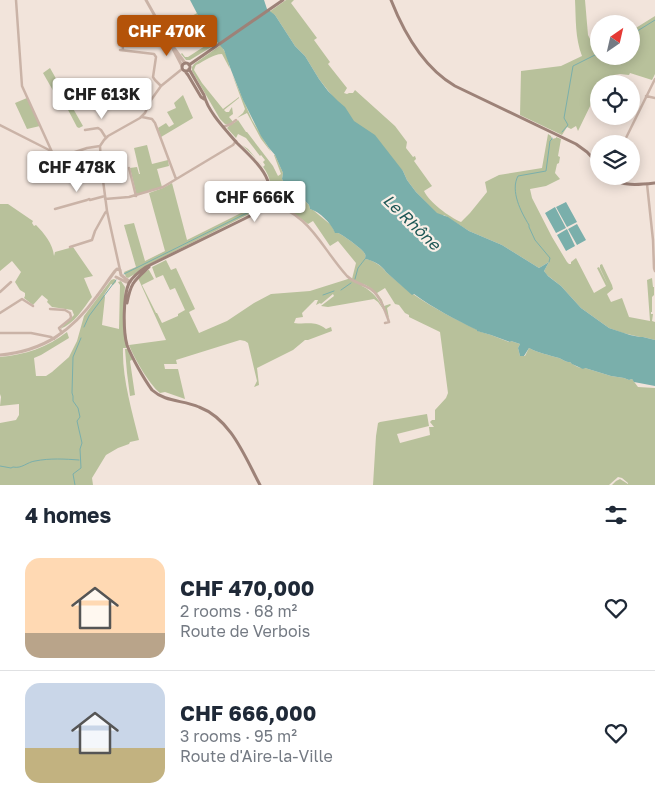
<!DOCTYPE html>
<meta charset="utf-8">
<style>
body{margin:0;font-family:"Golos Text",sans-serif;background:#f2f2f3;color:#1f2937;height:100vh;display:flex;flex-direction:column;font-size:19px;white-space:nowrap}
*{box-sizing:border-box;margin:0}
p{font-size:16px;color:#747a83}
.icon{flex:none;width:28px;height:28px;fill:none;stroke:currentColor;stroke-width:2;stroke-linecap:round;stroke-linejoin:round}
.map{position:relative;height:485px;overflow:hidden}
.details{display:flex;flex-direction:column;background:#fff;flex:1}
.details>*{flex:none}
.needle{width:32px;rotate:34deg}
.tools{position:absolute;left:590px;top:15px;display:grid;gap:10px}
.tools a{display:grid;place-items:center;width:50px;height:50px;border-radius:50%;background:#fff;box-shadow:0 2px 12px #0003;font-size:25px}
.price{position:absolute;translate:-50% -42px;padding:0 11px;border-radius:5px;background:#fff;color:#222;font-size:16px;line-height:32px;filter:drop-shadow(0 1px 2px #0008)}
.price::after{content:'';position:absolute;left:50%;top:30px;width:15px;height:11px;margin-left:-8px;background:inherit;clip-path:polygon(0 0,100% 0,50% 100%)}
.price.on{background:#b45309;color:#fff}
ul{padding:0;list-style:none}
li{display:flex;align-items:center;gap:15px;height:125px;padding:0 25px}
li+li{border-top:1px solid #e0e1e3}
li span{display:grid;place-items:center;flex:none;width:140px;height:100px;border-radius:15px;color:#555}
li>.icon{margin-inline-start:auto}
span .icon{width:60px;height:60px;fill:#fffc;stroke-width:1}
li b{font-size:21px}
h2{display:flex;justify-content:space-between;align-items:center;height:60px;padding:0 25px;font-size:21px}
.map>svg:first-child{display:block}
.green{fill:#b8c19b}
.water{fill:#7aafab}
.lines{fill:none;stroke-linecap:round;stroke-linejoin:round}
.stream{stroke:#7aafab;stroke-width:1}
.minor{stroke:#cab3a7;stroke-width:2.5}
.tertiary{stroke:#cab3a7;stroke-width:3}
.secondary{stroke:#9d8278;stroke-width:3}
.labels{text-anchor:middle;stroke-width:4.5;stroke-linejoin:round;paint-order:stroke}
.water-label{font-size:16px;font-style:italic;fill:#1d5755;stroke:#f9efe7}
</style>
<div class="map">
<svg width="655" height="485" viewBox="0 0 655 485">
<rect width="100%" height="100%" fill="#f2e4db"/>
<path class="green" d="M286,0H294L291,3L317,38L314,40L330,62L328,64L347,88L344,93L347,94L349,93H353L355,90L395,126L407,142L406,148L413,157L415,156L416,159L414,161L432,186L424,191C429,202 449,217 461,222L470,213L487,192L485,182L499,175L542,168L548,134L551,136L552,139L556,138V137L561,139L558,156L560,157L559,163L557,164L555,173L560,179L546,186L530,189L532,198L552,237L567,262L569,264H571V262L576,258L594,293L606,286L597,268L599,267L608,285L600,268V265L602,264L612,285L613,289L607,294L611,302L622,298L629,317L650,321L647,280L652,278L653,287H654V295L652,297V312H651V314H653L652,321L655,322V340L643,337H640L623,333L609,328L581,308L561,286L547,275L544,271L549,262L539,268L502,245L469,231L444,215L440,217L416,192L407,180L403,171L362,134L319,79L305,56L295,46L275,15L269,12Z
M575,0H585L588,35L590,39L592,40L599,38V56H631V31L655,16V74L652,80L630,73L629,75L620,74L614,75L609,84L599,83L594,98L578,131L576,126L571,129L567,127L562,135L520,115L521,71L561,66L582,56C575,38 576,19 575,0Z
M197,13C200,19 201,19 205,24C210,29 213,37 218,43L190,60H186L181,54L182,53L185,57H188L208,44L190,17Z
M221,45L227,56L230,69L222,54C213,54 205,61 196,65L195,67L194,70L202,83L223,109L239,97V98L224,110L226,112H229L230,110L232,107L233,114L229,117L234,123L238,120L246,132H247L273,166L278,176L281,174L274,155H275L283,173L282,179L285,184L281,193L287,189L293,188L309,205L310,209L313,210L331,225L335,232L338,233C343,235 364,250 365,254C366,256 365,257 365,259C373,260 382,266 386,272L412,294H413C435,309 454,319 478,330V331L491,335L509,342L511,341L520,344L518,348L520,356H525L529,348C538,353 549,355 559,358C564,360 565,362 570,362C573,365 580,369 585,368L611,376L624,378L629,380L632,379L638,387L655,388V485H612L616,481L620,479L628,484V483L622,478L618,477L609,485H373L376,436L378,423L380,422L427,414L429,426L397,434L400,443L430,435L429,427H434L430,422L432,420H435V410L446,398L448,393L440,332L409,317V315L405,313L399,305L395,304L385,288L377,293L382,300L384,306L390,304L391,305L387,308L389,318C382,305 379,290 363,284L362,286C374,292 379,300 385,312L378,302L374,299L328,307L321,306L334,296L333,294L321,304L320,303L316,305L318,300H315L302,313L303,317L296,318L294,323C307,325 314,320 326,329L331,327L332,331L308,340H305L293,350L257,368L259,385L254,387L257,381L248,343L245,341L240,340L176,360L177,364H164L165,369H178L185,399L165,392L160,393C149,384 134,358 129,345L166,340L138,278L148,270H149L154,279L142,285L156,313H157L162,323L178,316V314L185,310L175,288L170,290L163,275L156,278L152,267L166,260L171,270L176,268L195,309L189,312L199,333L227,321L254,303L271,294L310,291L348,279H352L356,263L338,241L330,246L313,221L308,224L296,215L277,205L275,201L272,203L268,202C277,174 260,163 242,145L248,149L263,167L265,165L263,162L265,160L261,155L260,156L246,138L238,134L236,138L227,128L230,125L225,124L220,119L192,71V67L194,64Z
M50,68L83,126L79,128L77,127L66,106L63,107V108L43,73Z
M232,74L252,120L271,152L261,139L247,113L237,118L243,113L245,109Z
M183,95L193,118L161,137L158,128L166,123L169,127L174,124L167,112L176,108L174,103Z
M27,98L40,126L27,129L15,103Z
M147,145L152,164L168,160L169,166L157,169L162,187L138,194L136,193L130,168L137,167L139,174H140L134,148Z
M172,183L187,240L257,205V209L251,213L154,262C145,266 136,274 128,278L126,277L124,272L136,267L124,225L134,223L145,261L165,251L149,193L163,188Z
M0,204H8L30,219L33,221L32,223L34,226L36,225C44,233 53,244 54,256L55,252L73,247L93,276L84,278L92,297C82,310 75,323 60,329L74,315L72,310L52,307L47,302L48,300L42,295L33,305L24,298L25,296V293L20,290L15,282L21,272L12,261L0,271Z
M114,279L116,280V282L113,285L111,284L104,295L105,297L102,325L119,329L120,285L118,282L121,281L125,287L124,301L127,348H123C122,378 132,411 139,440L130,442L129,444L118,448L106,455L92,478L93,485H0V423L16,420L19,415V404L0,406L1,397L0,394V357C25,355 48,347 67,332L69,338L41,355L34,358L36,376H46L52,372L69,357L77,341L84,316L111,280Z
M125,349H128L133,359L130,361L135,395L130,396L127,373Z"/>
<path class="water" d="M190,0H264L267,9L275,15L295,46L305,56L319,79L328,91L338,101L345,107L354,121L375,135L403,171L407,180L416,192L437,213L448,217L469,231L502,245L539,268L549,262L544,271L548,276L561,286L581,308L609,328L630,335L640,337H643L655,340V386L634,382L632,379L629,380L624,378L611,376L585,368L583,369L572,364L570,362C565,362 564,360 559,358C549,355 538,353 529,348L524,356H520L518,348L520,344L511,341L510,342L491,335L477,331V330C454,319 435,309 414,294L412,295L386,272C382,265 372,260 365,259C365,257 366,256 365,254C364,250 343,235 338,233H335C331,223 320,212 310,209L309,205L293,188L287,189L281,193L285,184L282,179L283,173L275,155L269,148L261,136L243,100L231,70L224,50L213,37L206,24L201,21Z
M566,202L577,222L567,227L556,207Z
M555,207L566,228L556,233L545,213Z
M577,224L586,240L577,245L568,229Z
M567,229L575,246L566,251L557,235Z"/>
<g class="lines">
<path class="stream" d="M631,35L655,20
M562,132L568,125L564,118L573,66L599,53
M275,199L279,197L281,193
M549,262L550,258L535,240L529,227V225C521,212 510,191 518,176L546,171L550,141L552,139V138
M124,274L253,210
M355,279L358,268L365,259
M341,290L351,283
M323,295L334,291
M84,327L89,316L116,280
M0,466L11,468L13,467C22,469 27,462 35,461C50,458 65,459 79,460
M75,485L73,474L81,468L80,449L82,443L77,421L80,417L78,408L73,401V396L72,393L73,357L81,338"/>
<path class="minor" d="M16,0L22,86L52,152
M120,50L154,54L156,57L153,77L155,80L161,86
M123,50L121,25L150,22L157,20
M646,96L655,98
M142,117L152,119L155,123L176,179
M0,125L55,153L69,154L87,148L100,146
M223,127L231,124L236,120
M85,130L98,128L101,130L106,138
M623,144L655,79
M55,153C54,168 64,164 69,173
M129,168L136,196
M36,175L56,169L60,166
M647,184L653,240L654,268L655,271
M105,199L129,197L163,187L233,145L236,141
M265,202C311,213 319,245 347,276C353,282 360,283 367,287C379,292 384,308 388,319L389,322L385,323
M55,209L87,200L89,199L90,200L105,196
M70,247L92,240L95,231L105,213L107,211
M120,270L107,211L101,165L100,146L104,140L108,136L140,118L145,113L151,100L161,86L182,69
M0,292L11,282
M50,309L65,310L70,313L71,317L70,319L59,328L62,333
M0,313L22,299L33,306
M0,333H31L51,337L54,339"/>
<path class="tertiary" d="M146,0L169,41L182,66
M174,48L185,63
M121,275L130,282
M116,277L126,282H130
M0,355C44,351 72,331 97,296C103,288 109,279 115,271L117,269L120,270L121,275"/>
<path class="secondary" d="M391,0C404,33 424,68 455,86L576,144L587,152L599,165
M182 67a4 4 0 1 1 8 0a4 4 0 1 1-8 0Z
M189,65L283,0
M189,69L204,95C208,112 226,130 237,143C258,164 289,189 252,215L146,267C140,271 133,276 129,283C123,296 123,331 127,345C132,358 144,379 152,390C165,402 183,400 199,407C231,419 245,457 260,485
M185,71L188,75L201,97L204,99
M608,176C622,187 638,185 655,183
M127,303C131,282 134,281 149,267"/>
</g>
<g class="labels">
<g class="water-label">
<text transform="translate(412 222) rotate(44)" y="6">Le Rhône</text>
</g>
</g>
</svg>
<div class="tools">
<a><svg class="needle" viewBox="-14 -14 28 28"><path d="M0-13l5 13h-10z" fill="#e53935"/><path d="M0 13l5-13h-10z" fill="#747a83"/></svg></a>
<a><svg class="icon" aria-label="locate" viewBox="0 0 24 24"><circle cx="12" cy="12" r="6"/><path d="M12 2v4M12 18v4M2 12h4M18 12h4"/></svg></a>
<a><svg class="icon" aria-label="layers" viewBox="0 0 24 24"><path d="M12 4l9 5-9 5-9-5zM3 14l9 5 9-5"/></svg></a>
</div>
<b class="price on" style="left:167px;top:57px">CHF 470K</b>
<b class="price" style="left:102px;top:120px">CHF 613K</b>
<b class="price" style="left:77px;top:193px">CHF 478K</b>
<b class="price" style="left:255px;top:223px">CHF 666K</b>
</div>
<section class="details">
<h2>4 homes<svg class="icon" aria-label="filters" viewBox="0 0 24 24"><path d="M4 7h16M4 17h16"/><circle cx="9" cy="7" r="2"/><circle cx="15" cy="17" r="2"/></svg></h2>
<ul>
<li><span style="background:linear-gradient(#ffd9b3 75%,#b9a48a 0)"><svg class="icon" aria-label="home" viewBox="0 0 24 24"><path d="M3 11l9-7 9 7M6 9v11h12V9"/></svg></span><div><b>CHF 470,000</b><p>2 rooms · 68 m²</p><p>Route de Verbois</p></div><svg class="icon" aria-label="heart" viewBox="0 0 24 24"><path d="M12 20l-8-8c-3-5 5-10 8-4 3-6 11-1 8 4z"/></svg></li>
<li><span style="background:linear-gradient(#c9d6e8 65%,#c2b280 0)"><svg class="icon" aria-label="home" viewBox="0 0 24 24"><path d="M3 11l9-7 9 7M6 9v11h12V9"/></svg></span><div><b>CHF 666,000</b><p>3 rooms · 95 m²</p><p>Route d'Aire-la-Ville</p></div><svg class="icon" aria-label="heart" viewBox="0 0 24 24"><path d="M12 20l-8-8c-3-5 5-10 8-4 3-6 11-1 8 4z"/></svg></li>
</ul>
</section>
